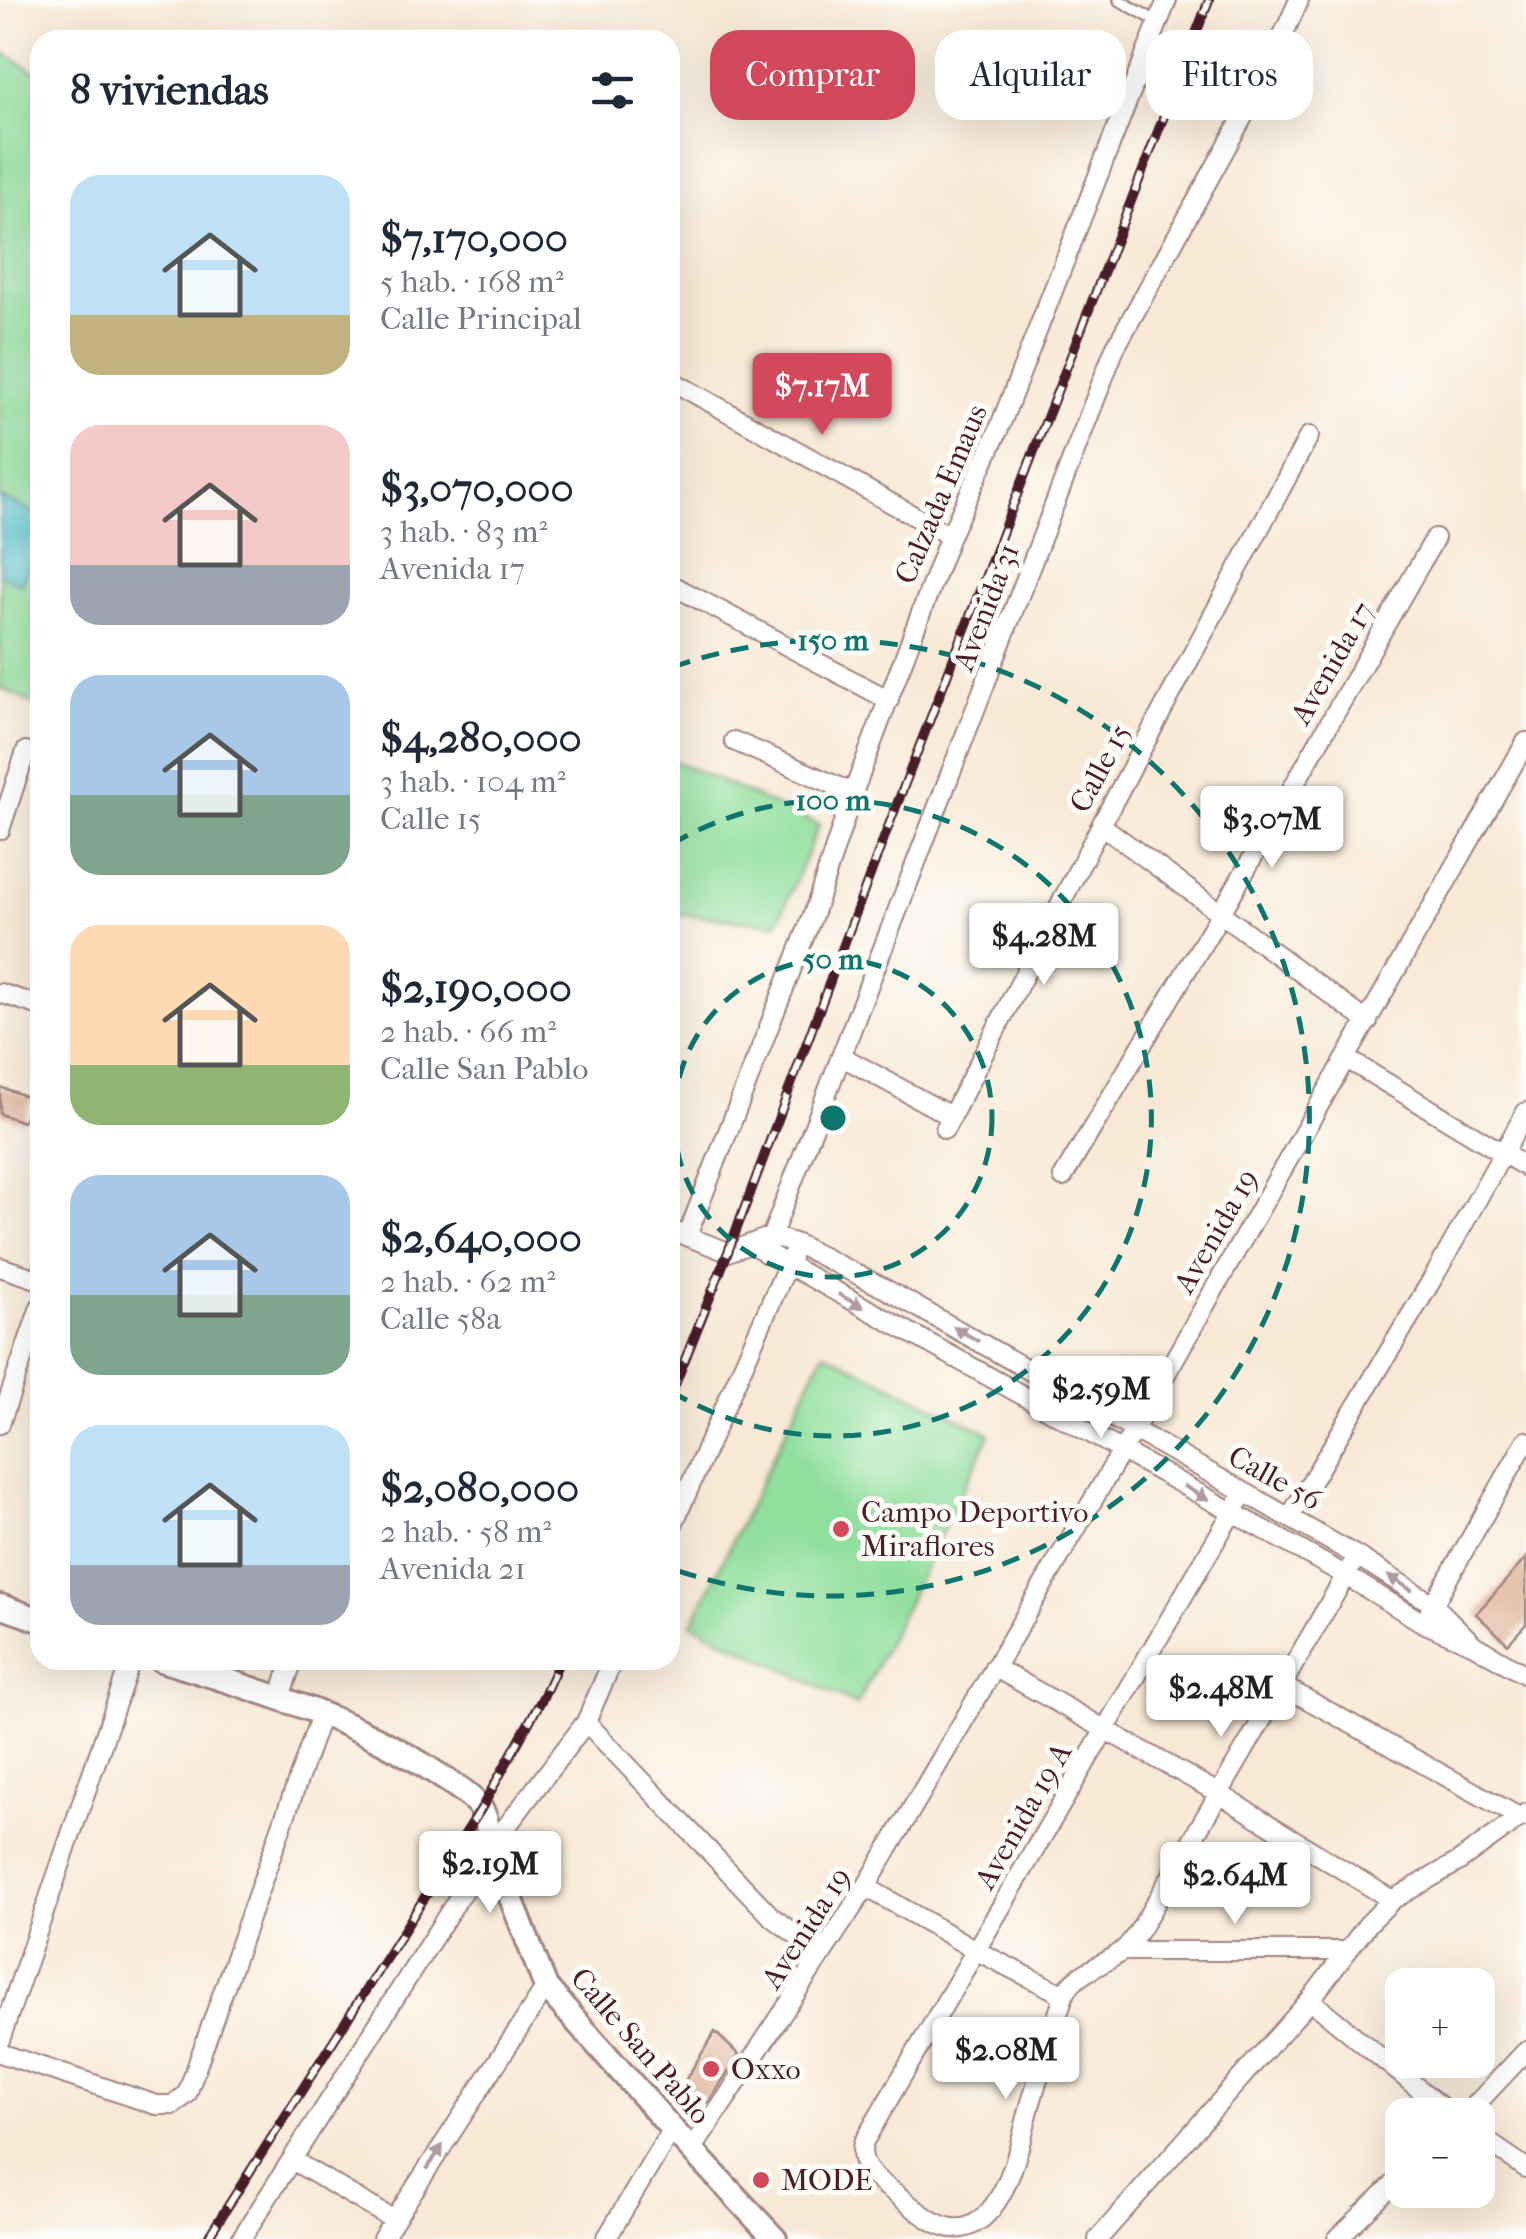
<!DOCTYPE html>
<html lang="es">
<meta charset="utf-8">
<style>
body{margin:0;font-family:"IM FELL French Canon",serif;background:#f2f2f3;color:#1f2937;height:100vh;display:flex;flex-direction:column;font-size:38px;white-space:nowrap}
*{box-sizing:border-box;margin:0}
p{font-size:32px;color:#747a83}
.icon{flex:none;width:55px;height:55px;fill:none;stroke:currentColor;stroke-width:2;stroke-linecap:round;stroke-linejoin:round}
.map{position:relative;flex:1;overflow:hidden}
.details{position:absolute;left:30px;top:30px;width:650px;height:1640px;display:flex;flex-direction:column;background:#fff;border-radius:30px;box-shadow:0 10px 40px #0002}
.details>*{flex:none}
.guide{position:absolute;left:710px;top:30px;width:665px;height:90px;display:flex;gap:20px}
.fabs{position:absolute;left:1385px;top:1968px;display:grid;gap:20px}
.fabs a{display:grid;place-items:center;width:110px;height:110px;border-radius:20px;background:#fff;box-shadow:0 10px 40px #0002;font-size:50px}
.price{position:absolute;translate:-50% -85px;padding:0 22px;border-radius:10px;background:#fff;color:#222;font-size:32px;line-height:65px;filter:drop-shadow(0 2px 5px #0008)}
.price::after{content:'';position:absolute;left:50%;top:60px;width:30px;height:22px;margin-left:-15px;background:inherit;clip-path:polygon(0 0,100% 0,50% 100%)}
.price.active{background:#d1495b;color:#fff}
ul{padding:0;list-style:none}
li{display:flex;align-items:center;gap:30px;height:250px;padding:0 40px}
li span{display:grid;place-items:center;flex:none;width:280px;height:200px;border-radius:30px;color:#555}
li>.icon{margin-inline-start:auto}
span .icon{width:120px;height:120px;fill:#fffc;stroke-width:1}
li b{font-size:42px}
h2{display:flex;justify-content:space-between;align-items:center;height:120px;padding:0 40px;font-size:42px}
.pill{padding:0 35px;border-radius:30px;background:#fff;box-shadow:0 10px 40px #0002;font-size:35px;line-height:90px}
.pill.active{background:#d1495b;color:#fff}
.map>svg:first-child{display:block}
.green{fill:#90df9d;stroke:#6d7f64;stroke-width:2.5}
.water{fill:#57c4cf;stroke:#50727d;stroke-width:2.5}
.building{fill:#d9a485}
.lines{fill:none;stroke-linecap:round;stroke-linejoin:round}
.service-casing{stroke:#a18480;stroke-width:14}
.minor-casing{stroke:#a18480;stroke-width:22}
.tertiary-casing{stroke:#a18480;stroke-width:28}
.service{stroke:#fff;stroke-width:9}
.minor{stroke:#fff;stroke-width:18}
.tertiary{stroke:#fff;stroke-width:22}
.rail-casing{stroke:#4a1f2b;stroke-width:10}
.rail{stroke:#fdfcf7;stroke-width:6;stroke-dasharray:19;stroke-linecap:butt}
.oneway{fill:#ae9aa0}
.ring{fill:none;stroke:#0f766e;stroke-width:5;stroke-dasharray:18 12}
.poi-dot{fill:#d1495b;stroke:#fdfcf7;stroke-width:4}
.labels{text-anchor:middle;stroke-width:10;stroke-linejoin:round;paint-order:stroke}
.street-label{font-size:30px;fill:#4a1f2b;stroke:#fdfcf7}
.poi-label{font-size:30px;fill:#4a1f2b;stroke:#fdfcf7;text-anchor:start}
.centre{fill:#0f766e;stroke:#fdfcf7;stroke-width:5}
.ring-label{font-size:30px;text-anchor:middle;font-weight:bold;fill:#0f766e;stroke:#fdfcf7;stroke-width:10;stroke-linejoin:round;paint-order:stroke}
</style>
<div class="map">
<svg width="1526" height="2239" viewBox="0 0 1526 2239">
<rect width="100%" height="100%" fill="#fdfcf7"/>
<filter id="ink" filterUnits="userSpaceOnUse"><feTurbulence type="fractalNoise" baseFrequency=".01" numOctaves="2"/><feDisplacementMap in="SourceGraphic" scale="20" xChannelSelector="R" yChannelSelector="G"/><feConvolveMatrix kernelMatrix="1 2 1 2 8 2 1 2 1" color-interpolation-filters="sRGB"/></filter>
<filter id="wash" filterUnits="userSpaceOnUse"><feTurbulence type="fractalNoise" baseFrequency=".0048" numOctaves="4" result="noise"/><feDisplacementMap in="SourceGraphic" scale="40" xChannelSelector="R" yChannelSelector="G"/><feGaussianBlur stdDeviation="2.25" result="paint"/><feColorMatrix in="noise" values="0 0 0 0 0 0 0 0 0 0 0 0 0 0 0 0 0 1.4 0 .05"/><feComposite in="paint" operator="in"/></filter>
<g filter="url(#wash)">
<rect width="100%" height="100%" fill="#f8e9d6"/>
<path class="green" d="M0,51L40,74V707L0,688Z
M670,759L819,825L777,924L670,913Z
M824,1352L990,1434L857,1705L692,1624Z"/>
<path class="water" d="M0,497L40,515V541L21,584L0,575Z"/>
<g id="blocks">
<path class="building" d="M0,1087L31,1098L23,1122L0,1114Z
M1526,1558V1624L1508,1644L1476,1614Z
M715,2032L739,2055L708,2103L683,2084Z"/>
</g>
</g>
<g filter="url(#ink)">
<use href="#blocks" fill-opacity="0" stroke="#a18480" stroke-width="2.5"/>
<g class="lines">
<g class="service-casing">
<path id="service" d="M1119,0L1158,22"/>
</g>
<g class="minor-casing">
<path id="minor" d="M670,380L950,536
M670,584L889,700
M734,741L853,793
M1101,825L1368,1022
M0,830L26,751
M0,993L40,1006
M841,1056L952,1117
M1347,1059L1526,1167
M945,1129L1101,825L1309,436
M1063,1177L1221,913L1435,538
M670,1230L728,1252L772,1236L797,1244L882,1287L1357,1556L1433,1604L1474,1645
M687,1236L814,912L853,793L950,536L998,431L1167,0
M758,1248L1345,1575L1423,1623L1474,1645L1526,1675
M765,1253L1115,348L1259,88L1299,0
M0,1267L40,1280
M0,1424L40,1307
M1244,1492L863,2143C857,2170 881,2182 899,2196C919,2212 947,2239 974,2224C1011,2203 1021,2136 1032,2099C1042,2065 1053,2030 1064,1995C1077,1971 1101,1967 1121,1952C1130,1945 1136,1935 1142,1926L1357,1556
M1290,1517L1436,1273L1526,1112
M670,1531L791,1257
M1430,1610L1526,1441
M994,1667L1218,1793L1392,1900
M1281,1685L1521,1818
M280,1697L293,1660
M586,1722L771,1916L822,1954
M866,1887L977,1951L1064,1995
M1122,1951H1347
M1310,2000L1451,2115
M0,2040L131,1660
M0,2053L156,2105H173L187,2094L322,1712
M1466,2115L1526,2051
M1478,2135L1526,2168
M692,2150L866,1887L1134,1430L1526,742
M292,2160L394,2220
M241,2239L491,1847L586,1722L613,1660
M382,2239L546,1987
M606,2239L672,2129
M1098,2239L1310,2000L1368,1924L1392,1900L1458,1862L1526,1813
M1337,2239L1402,2176"/>
</g>
<g class="tertiary-casing">
<path id="tertiary" d="M0,1606L40,1620
M161,1660C258,1690 355,1718 439,1775C453,1785 472,1795 481,1809C488,1820 489,1835 491,1847L546,1987L672,2129L775,2239"/>
</g>
<use href="#service" class="service"/>
<use href="#minor" class="minor"/>
<use href="#tertiary" class="tertiary"/>
<g class="rail-casing">
<path id="rail" d="M670,1397L728,1252L887,830L1209,0
M207,2239L481,1809L543,1697L560,1660"/>
</g>
<use href="#rail" class="rail"/>
</g>
<defs><path id="oneway-solid" d="M-6-.8H1V-3.2L6.5 0L1 3.2V.8H-6Z" transform="scale(2.5)"/></defs>
<g class="oneway">
<use href="#oneway-solid" transform="translate(851 1301) rotate(29)"/>
<use href="#oneway-solid" transform="translate(966 1334) rotate(-150)"/>
<use href="#oneway-solid" transform="translate(1196 1493) rotate(30)"/>
<use href="#oneway-solid" transform="translate(1400 1583) rotate(-148)"/>
<use href="#oneway-solid" transform="translate(435 2157) rotate(-57)"/>
</g>
</g>
<g class="ring">
<circle cx="833" cy="1118" r="159"/>
<path d="M672 844A318 318 0 1 1 672 1392"/>
<path d="M673 667A478 478 0 1 1 673 1569"/>
</g>
<g class="poi-dot">
<circle cx="841" cy="1529" r="10"/>
<circle cx="711" cy="2069" r="10"/>
<circle cx="761" cy="2180" r="10"/>
</g>
<g class="labels">
<g class="street-label">
<text transform="translate(941 494) rotate(-67)" y="10">Calzada Emaus</text>
<text transform="translate(986 607) rotate(-69)" y="10">Avenida 31</text>
<text transform="translate(1332 663) rotate(-60)" y="10">Avenida 17</text>
<text transform="translate(1100 768) rotate(-62)" y="10">Calle 15</text>
<text transform="translate(1216 1231) rotate(-60)" y="10">Avenida 19</text>
<text transform="translate(1275 1478) rotate(29)" y="10">Calle 56</text>
<text transform="translate(1023 1816) rotate(-60)" y="10">Avenida 19 A</text>
<text transform="translate(806 1928) rotate(-57)" y="10">Avenida 19</text>
<text transform="translate(641 2046) rotate(49)" y="10">Calle San Pablo</text>
</g>
<g class="poi-label">
<text x="861" y="1522">Campo Deportivo<tspan x="861" dy="34">Miraflores</tspan></text>
<text x="731" y="2079">Oxxo</text>
<text x="781" y="2190">MODE</text>
</g>
</g>
<circle cx="833" cy="1118" r="15" class="centre"/>
<g class="ring-label">
<text x="833" y="650">150 m</text>
<text x="833" y="810">100 m</text>
<text x="833" y="969">50 m</text>
</g>
</svg>
<div class="fabs">
<a>+</a>
<a>−</a>
</div>
<b class="price active" style="left:822px;top:438px">$7.17M</b>
<b class="price" style="left:1272px;top:871px">$3.07M</b>
<b class="price" style="left:1044px;top:988px">$4.28M</b>
<b class="price" style="left:1101px;top:1441px">$2.59M</b>
<b class="price" style="left:1221px;top:1740px">$2.48M</b>
<b class="price" style="left:490px;top:1916px">$2.19M</b>
<b class="price" style="left:1235px;top:1927px">$2.64M</b>
<b class="price" style="left:1006px;top:2102px">$2.08M</b>
<div class="guide">
<a class="pill active">Comprar</a>
<a class="pill">Alquilar</a>
<a class="pill">Filtros</a>
</div>
<section class="details">
<h2>8 viviendas<svg class="icon" aria-label="filters" viewBox="0 0 24 24"><path d="M4 7h16M4 17h16"/><circle cx="9" cy="7" r="2"/><circle cx="15" cy="17" r="2"/></svg></h2>
<ul>
<li><span style="background:linear-gradient(#bfe0f5 70%,#c2b280 0)"><svg class="icon" aria-label="home" viewBox="0 0 24 24"><path d="M3 11l9-7 9 7M6 9v11h12V9"/></svg></span><div><b>$7,170,000</b><p>5 hab. · 168 m²</p><p>Calle Principal</p></div></li>
<li><span style="background:linear-gradient(#f6c9c9 70%,#9aa5b1 0)"><svg class="icon" aria-label="home" viewBox="0 0 24 24"><path d="M3 11l9-7 9 7M6 9v11h12V9"/></svg></span><div><b>$3,070,000</b><p>3 hab. · 83 m²</p><p>Avenida 17</p></div></li>
<li><span style="background:linear-gradient(#a9c7e8 60%,#7fa58c 0)"><svg class="icon" aria-label="home" viewBox="0 0 24 24"><path d="M3 11l9-7 9 7M6 9v11h12V9"/></svg></span><div><b>$4,280,000</b><p>3 hab. · 104 m²</p><p>Calle 15</p></div></li>
<li><span style="background:linear-gradient(#ffd9b3 70%,#8fb573 0)"><svg class="icon" aria-label="home" viewBox="0 0 24 24"><path d="M3 11l9-7 9 7M6 9v11h12V9"/></svg></span><div><b>$2,190,000</b><p>2 hab. · 66 m²</p><p>Calle San Pablo</p></div></li>
<li><span style="background:linear-gradient(#a9c7e8 60%,#7fa58c 0)"><svg class="icon" aria-label="home" viewBox="0 0 24 24"><path d="M3 11l9-7 9 7M6 9v11h12V9"/></svg></span><div><b>$2,640,000</b><p>2 hab. · 62 m²</p><p>Calle 58a</p></div></li>
<li><span style="background:linear-gradient(#bfe0f5 70%,#9aa5b1 0)"><svg class="icon" aria-label="home" viewBox="0 0 24 24"><path d="M3 11l9-7 9 7M6 9v11h12V9"/></svg></span><div><b>$2,080,000</b><p>2 hab. · 58 m²</p><p>Avenida 21</p></div></li>
</ul>
</section>
</div>
